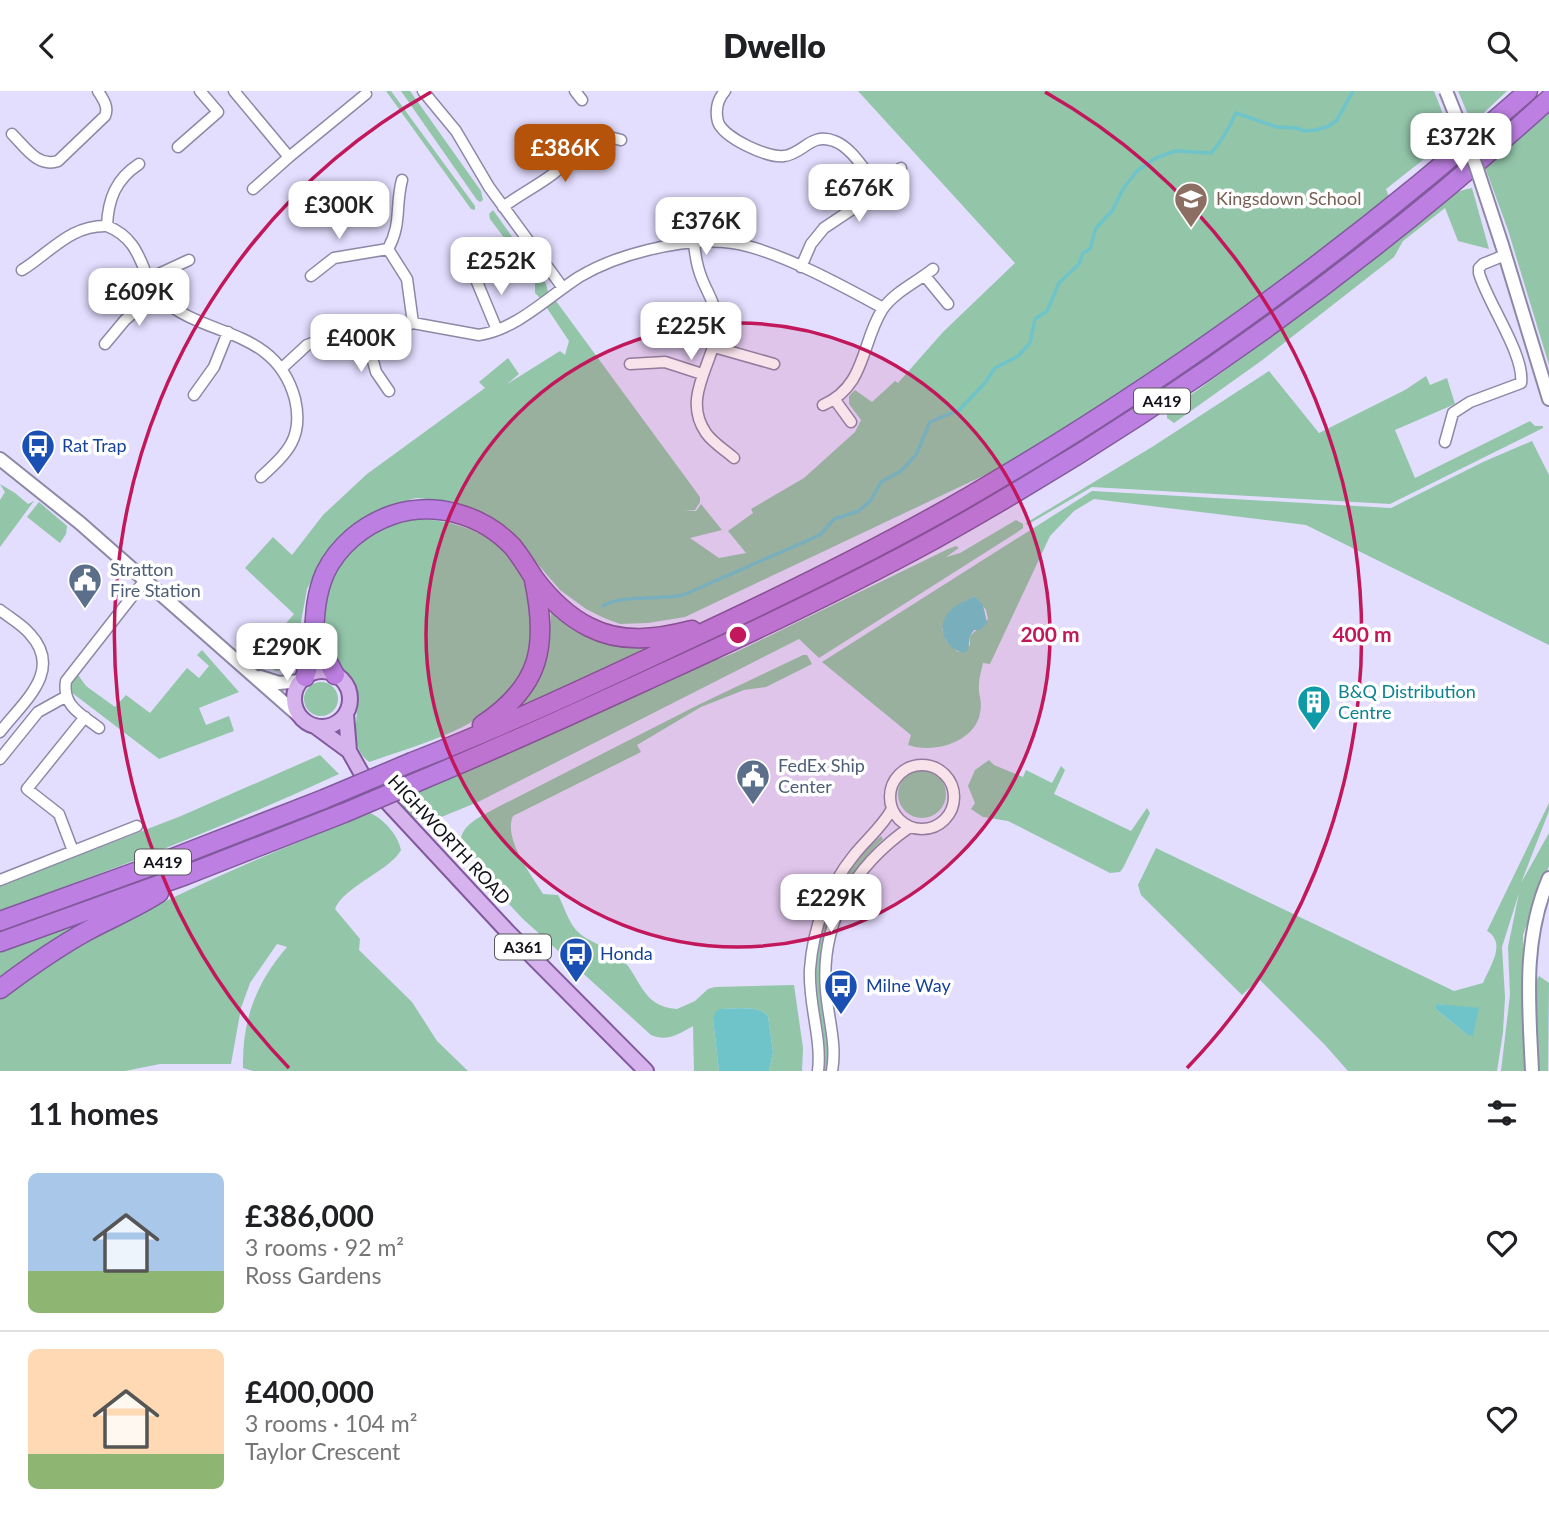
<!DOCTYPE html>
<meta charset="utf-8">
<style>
body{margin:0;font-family:Lato,sans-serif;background:#f2f2f2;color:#202124;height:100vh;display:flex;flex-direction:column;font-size:26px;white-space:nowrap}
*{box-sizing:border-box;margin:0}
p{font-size:23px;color:#757577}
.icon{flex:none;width:38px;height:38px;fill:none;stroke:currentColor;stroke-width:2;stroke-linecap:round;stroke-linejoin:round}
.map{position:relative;height:980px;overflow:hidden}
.drawer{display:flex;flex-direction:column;background:#fff;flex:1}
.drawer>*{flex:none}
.price{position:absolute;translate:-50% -60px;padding:0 16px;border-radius:14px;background:#fff;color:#222;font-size:23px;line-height:46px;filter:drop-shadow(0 2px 4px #0008)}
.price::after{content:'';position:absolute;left:50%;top:42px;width:21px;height:16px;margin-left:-10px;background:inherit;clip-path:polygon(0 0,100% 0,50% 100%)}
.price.on{background:#b45309;color:#fff}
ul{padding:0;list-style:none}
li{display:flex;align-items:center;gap:21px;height:175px;padding:0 28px}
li+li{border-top:2px solid #e0e0e0}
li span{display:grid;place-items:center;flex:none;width:196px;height:140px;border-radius:10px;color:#555}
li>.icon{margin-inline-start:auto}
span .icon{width:84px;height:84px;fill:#fffc;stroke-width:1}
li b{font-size:30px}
h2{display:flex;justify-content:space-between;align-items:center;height:84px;padding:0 28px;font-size:30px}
header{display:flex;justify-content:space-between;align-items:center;height:91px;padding:0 28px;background:#fff;font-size:32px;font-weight:800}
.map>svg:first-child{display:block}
.green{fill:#93c5a9;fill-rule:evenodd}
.water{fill:#6fc4ca}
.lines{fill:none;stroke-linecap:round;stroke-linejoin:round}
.stream{stroke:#6fc4ca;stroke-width:3.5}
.street-casing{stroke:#8e88a6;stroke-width:13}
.secondary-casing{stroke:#8e88a6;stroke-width:16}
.primary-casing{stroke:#81599c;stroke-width:18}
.highway-casing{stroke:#81599c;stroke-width:21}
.street{stroke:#fff;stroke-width:10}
.secondary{stroke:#fff;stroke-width:12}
.primary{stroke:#d7b3ee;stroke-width:14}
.highway{stroke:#bd80e2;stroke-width:18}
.secondary-bridge-casing{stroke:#8e88a6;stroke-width:16;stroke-linecap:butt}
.highway-bridge-casing{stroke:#81599c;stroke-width:21;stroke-linecap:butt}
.secondary-bridge{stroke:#fff;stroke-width:12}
.highway-bridge{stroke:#bd80e2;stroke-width:18}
.ring{fill:none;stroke:#c2185b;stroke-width:3.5}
.labels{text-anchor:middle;stroke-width:7;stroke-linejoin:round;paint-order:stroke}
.shield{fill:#fff;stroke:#59585f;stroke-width:2}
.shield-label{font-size:16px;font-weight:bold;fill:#12101b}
.education-label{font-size:18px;fill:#785e54;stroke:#fff;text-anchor:start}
.transit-label{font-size:18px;fill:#164399;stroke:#fff;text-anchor:start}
.service-label{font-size:18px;fill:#4e5e75;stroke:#fff;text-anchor:start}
.culture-label{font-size:18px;fill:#0d838f;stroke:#fff;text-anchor:start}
.street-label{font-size:18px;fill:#12101b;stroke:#fff}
.centre{fill:#c2185b;stroke:#fff;stroke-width:3.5}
.ring-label{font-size:21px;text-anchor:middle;font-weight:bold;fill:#c2185b;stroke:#fff;stroke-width:7;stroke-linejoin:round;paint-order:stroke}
</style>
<header><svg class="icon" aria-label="back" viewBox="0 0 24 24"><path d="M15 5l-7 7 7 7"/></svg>Dwello<svg class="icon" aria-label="search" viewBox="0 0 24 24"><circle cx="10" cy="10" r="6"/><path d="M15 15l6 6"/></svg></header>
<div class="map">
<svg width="1549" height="980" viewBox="0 0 1549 980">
<rect width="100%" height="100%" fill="#e3ddfe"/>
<path class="green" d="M386,0H391L475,115V119L471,118Z
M401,0H410L481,100L483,109L480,111L477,109Z
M858,0H1434L1452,46L1386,98L1390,109L1340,149L1150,284L1006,374L685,526L648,532L620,533L604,527L586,518L560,499L511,442L487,423L451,410L416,407L390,414L349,439L324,464L307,498L295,564L289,577L276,580L255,568L294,523L245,477L273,446L292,464L323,424L367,383L485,297L479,291L508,267L519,283L507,293L560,260L565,264L569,250L545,214L556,210L700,406V411L695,419H684L696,420L701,413L722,439L690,447L719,467L746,462L728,440L753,422L751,418L804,387L855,341L861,329L849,313V305L855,299L872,311L895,290L898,292L943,241L1015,172Z
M1458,0H1507L1472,33Z
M1549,17V274L1508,139L1485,76Z
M1472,97L1489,158L1458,150L1445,117L1403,150L1394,166L1261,270L1174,332L1167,327V321C1240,269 1311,216 1382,161C1410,139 1434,103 1472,97Z
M493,119L546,193L548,201L541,208L535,202V188L490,128L489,123Z
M1269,280L1319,342L1405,299L1426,285L1430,294L1447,287L1455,313L1395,339L1415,387L1530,330L1535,335H1543V337L1390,413L1092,396L1027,434L1026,432L1152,356Z
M1532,350L1549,384V554L1306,434L1094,408L1074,420L1050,445L990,573L983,572C981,581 978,590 979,600C980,607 982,614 980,622C975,651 934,663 908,654L911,644L822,571L1092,400L1391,417L1483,371ZM975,505L986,519L988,528L970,545V554L958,561L946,550L942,538L967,510Z
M0,393L15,402L28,413L34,410L0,456V409L5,401Z
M39,411L67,435L66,443L60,452L27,426Z
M419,428C465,430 514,450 528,499C531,509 530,521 531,531C532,539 535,550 533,558C530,569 522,588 515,596C479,639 419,653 369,671C345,653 362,622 356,600C354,589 344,582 339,573C334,565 331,557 329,548C316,510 336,466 369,445C384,435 402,431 419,428Z
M1016,429L1023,433V437L1019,440L819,567L799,548L478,711L434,729C420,732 409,726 402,714L401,710L410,704L569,633L701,570L719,568L734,562L948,458L956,455L959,457L946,466L960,462Z
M551,520L571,536L588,545L659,556L519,615L542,581L548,561Z
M202,559L239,601L199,617L206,634L229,625L234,640L159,668L71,601L72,586L76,581L86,595L115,616L126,604L150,622L187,577L199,587L209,575L197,564Z
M803,564H807L812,573L766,596L744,599L701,616L637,654L641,661L513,725C503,748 531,783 543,803L558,804C564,815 568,830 576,839C587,851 606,855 618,865C641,882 639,916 677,918L695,910L708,898L715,896L794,894L803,957L802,980H769L773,961L768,925C759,914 735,918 722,918L713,928L719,980H694L693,935C679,943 667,951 651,944L523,828L492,795L478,770L461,751C460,734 482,725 496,717L698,614Z
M304 608a17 17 0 1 1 34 0a17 17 0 1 1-34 0Z
M320,664L339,683C228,734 115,779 0,819V795L181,725Z
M989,669L994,674L1023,686L1026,679L1052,692L1061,675L1065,679L1054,703L1131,740L1147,717L1150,722L1123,777L1120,781L1110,782L1008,730L983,726L971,718L975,712L968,695L975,679Z
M898 703a24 24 0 1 1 48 0a24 24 0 1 1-48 0Z
M1549,712V720L1521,792L1549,742V775L1523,844V955L1528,980H1501L1510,904L1508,856L1519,802L1502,856L1505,906L1503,941L1497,980H1348L1325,954L1259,888L1242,904L1141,804L1138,794L1156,757L1454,900L1483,892C1490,875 1507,852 1487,840ZM1439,913L1461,917L1463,940L1438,920L1435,917Z
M370,722C384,728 398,744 401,759C392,778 343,796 335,818L360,848L359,859L412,911L437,950L468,980H253L243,977C242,929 256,892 287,856L277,853L250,892L241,917L231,973H160L125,980H0V907C111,827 243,773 370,722Z
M881,745L883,748C840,790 815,843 821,904C823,930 831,954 827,980H824C827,952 819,927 816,899C810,842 838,781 881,745Z
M111,818L0,890V857Z
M1539,885L1549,892L1548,980H1535V892Z"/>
<path class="water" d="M975,505L983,514L987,532L980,539H974L970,545L968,559L963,562C943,556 935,534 951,519C957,512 968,510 975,505Z
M1437,913L1479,917L1473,945L1468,944L1438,920L1435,917Z
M721,918C735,918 759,914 768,925L773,961L769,980H719L713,928L716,920Z"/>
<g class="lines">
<path class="stream" d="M603,515C616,504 663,509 683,504L811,448L821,443L834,428L859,420L871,409L881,391L901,380L916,364L930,331L959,319L984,293L995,277L1018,265L1030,252L1035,228L1047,220L1059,192L1079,173L1083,162L1090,158L1096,137L1112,120L1123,98L1137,80L1156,67L1175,60L1211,62C1222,50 1230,35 1236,22L1277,36L1296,37L1305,40L1316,39L1329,35L1337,29L1353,0"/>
<g class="street-casing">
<path id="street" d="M234,0L289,66L253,98
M423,0L456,40L489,96L563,197
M575,0L582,9
M725,0C717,9 715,19 718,31C724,47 767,67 784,65C803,63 811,41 834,50C852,56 866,82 879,97
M12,43C25,56 38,77 58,70L105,25C109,16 103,8 98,0
M178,56L218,21L200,0
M289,66L366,3
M139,73C116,88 108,108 107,135C147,151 139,188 163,209C207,247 276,237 295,308C304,347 287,362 261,386
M402,89C395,115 402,133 388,158L407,188L413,232
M503,116C519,104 537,95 553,83C576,66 585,37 621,49
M694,151C695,164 697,176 702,188C707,201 716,214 717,228C720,267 679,303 706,342C713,352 725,359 734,367
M801,176L811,153L824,137L857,115L901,77
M22,179C51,161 70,134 107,135
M311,185L334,167L388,158
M925,185L948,213
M475,186L497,239
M150,187L189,169
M367,248L376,281L389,300
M105,253L125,229L156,202
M714,256L774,273
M630,273L665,271L702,283
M281,278L307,254L315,251L367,248L413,232L479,244C517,238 548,206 579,186C601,173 623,165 648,159C676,152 704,148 733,152C777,159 843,195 883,217
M194,304L214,276L228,241
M835,309L851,331
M823,314C866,295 861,253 882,219C894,201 917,191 933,178
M1445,351L1453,322L1470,311L1521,292C1525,264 1487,211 1479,182V177L1483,173L1505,164
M0,519C10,527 22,533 30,543C64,580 23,611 0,641
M99,637C81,623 62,615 66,590L145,489
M0,668L38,621L65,606
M890 706a32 32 0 1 1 64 0a32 32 0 1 1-64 0Z
M73,760L59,723L27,698L85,626
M0,789L137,735
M818,980C822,946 808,913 810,878C813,837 828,796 854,764C867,748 882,736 892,718
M832,980C837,953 828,927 826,900C820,830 854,775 910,736"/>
</g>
<g class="secondary-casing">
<path id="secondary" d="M1502,154L1549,308
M0,368L80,432L298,624
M260,586L279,592L300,590
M1532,980C1529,914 1522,849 1549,787"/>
</g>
<g class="primary-casing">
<path id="primary" d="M294 608a28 28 0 1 1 56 0a28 28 0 1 1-56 0Z
M346,623L349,660L363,685L507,840L646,980
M315,635L349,660"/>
</g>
<g class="highway-casing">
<path id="highway" d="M314,545L335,584
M305,586C309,572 314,558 314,544C315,522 316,503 325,482C338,455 363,434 392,424C434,410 482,423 513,456C521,466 527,476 534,487C549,507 567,525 589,536C622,553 657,548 692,539
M482,634C541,595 548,555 534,489
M412,671C504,635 594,593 683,551C780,506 877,459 970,405C1170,289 1356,153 1528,0
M424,688C506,654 586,617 667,580C757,539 847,496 935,448C1155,325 1362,178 1549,8
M0,830L160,772L324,708
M0,851L186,784L344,722
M0,898C28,877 56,857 87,840C111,827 136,817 159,802"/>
</g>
<use href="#street" class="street"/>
<use href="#secondary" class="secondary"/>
<use href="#primary" class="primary"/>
<use href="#highway" class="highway"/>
<g class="secondary-bridge-casing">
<path id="secondary-bridge" d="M1446,0L1476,75L1502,154"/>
</g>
<g class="highway-bridge-casing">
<path id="highway-bridge" d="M324,708L412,671
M344,722L424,688"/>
</g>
<use href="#secondary-bridge" class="secondary-bridge"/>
<use href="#highway-bridge" class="highway-bridge"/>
</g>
<circle cx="738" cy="544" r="312" fill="#c2185b" fill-opacity=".12"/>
<g class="ring">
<circle cx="738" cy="544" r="312"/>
<path d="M289 977A624 624 0 0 1 431 1M1045 1A624 624 0 0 1 1187 977"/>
</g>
<defs>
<g id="school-pin" transform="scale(1.75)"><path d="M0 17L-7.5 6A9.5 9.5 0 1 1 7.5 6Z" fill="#8d6e63" stroke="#fff"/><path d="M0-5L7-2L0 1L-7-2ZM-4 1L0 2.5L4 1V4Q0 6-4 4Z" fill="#fff"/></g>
<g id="bus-pin" transform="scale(1.75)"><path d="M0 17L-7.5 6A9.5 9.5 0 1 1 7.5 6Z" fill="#1a4fb4" stroke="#fff"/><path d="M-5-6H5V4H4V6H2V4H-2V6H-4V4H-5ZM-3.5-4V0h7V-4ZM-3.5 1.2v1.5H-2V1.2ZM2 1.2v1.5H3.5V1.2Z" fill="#fff"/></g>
<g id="civic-pin" transform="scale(1.75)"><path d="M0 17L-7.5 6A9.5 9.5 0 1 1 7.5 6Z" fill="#5c6f8a" stroke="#fff"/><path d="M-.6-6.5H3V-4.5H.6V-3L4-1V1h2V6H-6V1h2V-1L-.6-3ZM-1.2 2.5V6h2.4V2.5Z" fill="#fff"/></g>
<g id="building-pin" transform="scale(1.75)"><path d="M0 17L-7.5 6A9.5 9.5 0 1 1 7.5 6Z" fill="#0f9aa8" stroke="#fff"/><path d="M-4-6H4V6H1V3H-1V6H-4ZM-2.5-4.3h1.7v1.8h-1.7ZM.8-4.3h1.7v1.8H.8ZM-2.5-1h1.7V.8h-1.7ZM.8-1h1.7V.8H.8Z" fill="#fff"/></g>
</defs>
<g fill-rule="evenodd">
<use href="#school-pin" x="1191" y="108"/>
<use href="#bus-pin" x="38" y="355"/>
<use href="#civic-pin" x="85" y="489"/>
<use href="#building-pin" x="1314" y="611"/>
<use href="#civic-pin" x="753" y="685"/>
<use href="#bus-pin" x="576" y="863"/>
<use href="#bus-pin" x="841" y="895"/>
</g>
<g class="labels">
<g class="shield">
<rect x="1134" y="297.5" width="56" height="25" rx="5"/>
<rect x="135" y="758.5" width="56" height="25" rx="5"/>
<rect x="495" y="843.5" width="56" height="25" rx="5"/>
</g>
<g class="shield-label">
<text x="1162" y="316">A419</text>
<text x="163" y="777">A419</text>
<text x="523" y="862">A361</text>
</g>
<g class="education-label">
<text x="1216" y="114">Kingsdown School</text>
</g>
<g class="transit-label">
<text x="62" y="361">Rat Trap</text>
<text x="600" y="869">Honda</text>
<text x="866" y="901">Milne Way</text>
</g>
<g class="service-label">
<text x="110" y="485">Stratton<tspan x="110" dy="21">Fire Station</tspan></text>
<text x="778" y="681">FedEx Ship<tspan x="778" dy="21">Center</tspan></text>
</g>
<g class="culture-label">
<text x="1338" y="607">B&amp;Q Distribution<tspan x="1338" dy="21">Centre</tspan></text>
</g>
<g class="street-label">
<text transform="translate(449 749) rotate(47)" y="6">HIGHWORTH ROAD</text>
</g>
</g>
<circle cx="738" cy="544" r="10" class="centre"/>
<g class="ring-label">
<text x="1050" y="551">200 m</text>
<text x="1362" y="551">400 m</text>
</g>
</svg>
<b class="price" style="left:1461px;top:82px">£372K</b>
<b class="price on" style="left:565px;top:93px">£386K</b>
<b class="price" style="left:859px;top:133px">£676K</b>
<b class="price" style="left:339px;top:150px">£300K</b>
<b class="price" style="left:706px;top:166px">£376K</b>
<b class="price" style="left:501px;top:206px">£252K</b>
<b class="price" style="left:139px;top:237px">£609K</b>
<b class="price" style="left:691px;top:271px">£225K</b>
<b class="price" style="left:361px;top:283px">£400K</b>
<b class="price" style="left:287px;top:592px">£290K</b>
<b class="price" style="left:831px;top:843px">£229K</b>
</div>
<section class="drawer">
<h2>11 homes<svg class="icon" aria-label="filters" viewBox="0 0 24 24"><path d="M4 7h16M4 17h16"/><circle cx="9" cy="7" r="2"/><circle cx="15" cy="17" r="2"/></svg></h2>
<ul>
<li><span style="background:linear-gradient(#a9c7e8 70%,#8fb573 0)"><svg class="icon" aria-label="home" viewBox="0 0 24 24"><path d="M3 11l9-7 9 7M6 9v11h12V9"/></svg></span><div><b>£386,000</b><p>3 rooms · 92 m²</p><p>Ross Gardens</p></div><svg class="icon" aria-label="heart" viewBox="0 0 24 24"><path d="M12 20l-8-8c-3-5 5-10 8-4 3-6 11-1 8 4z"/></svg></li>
<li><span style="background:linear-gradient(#ffd9b3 75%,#8fb573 0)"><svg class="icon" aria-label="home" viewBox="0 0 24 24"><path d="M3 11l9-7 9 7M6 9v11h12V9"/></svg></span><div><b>£400,000</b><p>3 rooms · 104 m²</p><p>Taylor Crescent</p></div><svg class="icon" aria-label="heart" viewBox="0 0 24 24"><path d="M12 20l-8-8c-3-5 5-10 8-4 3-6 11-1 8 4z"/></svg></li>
</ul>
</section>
